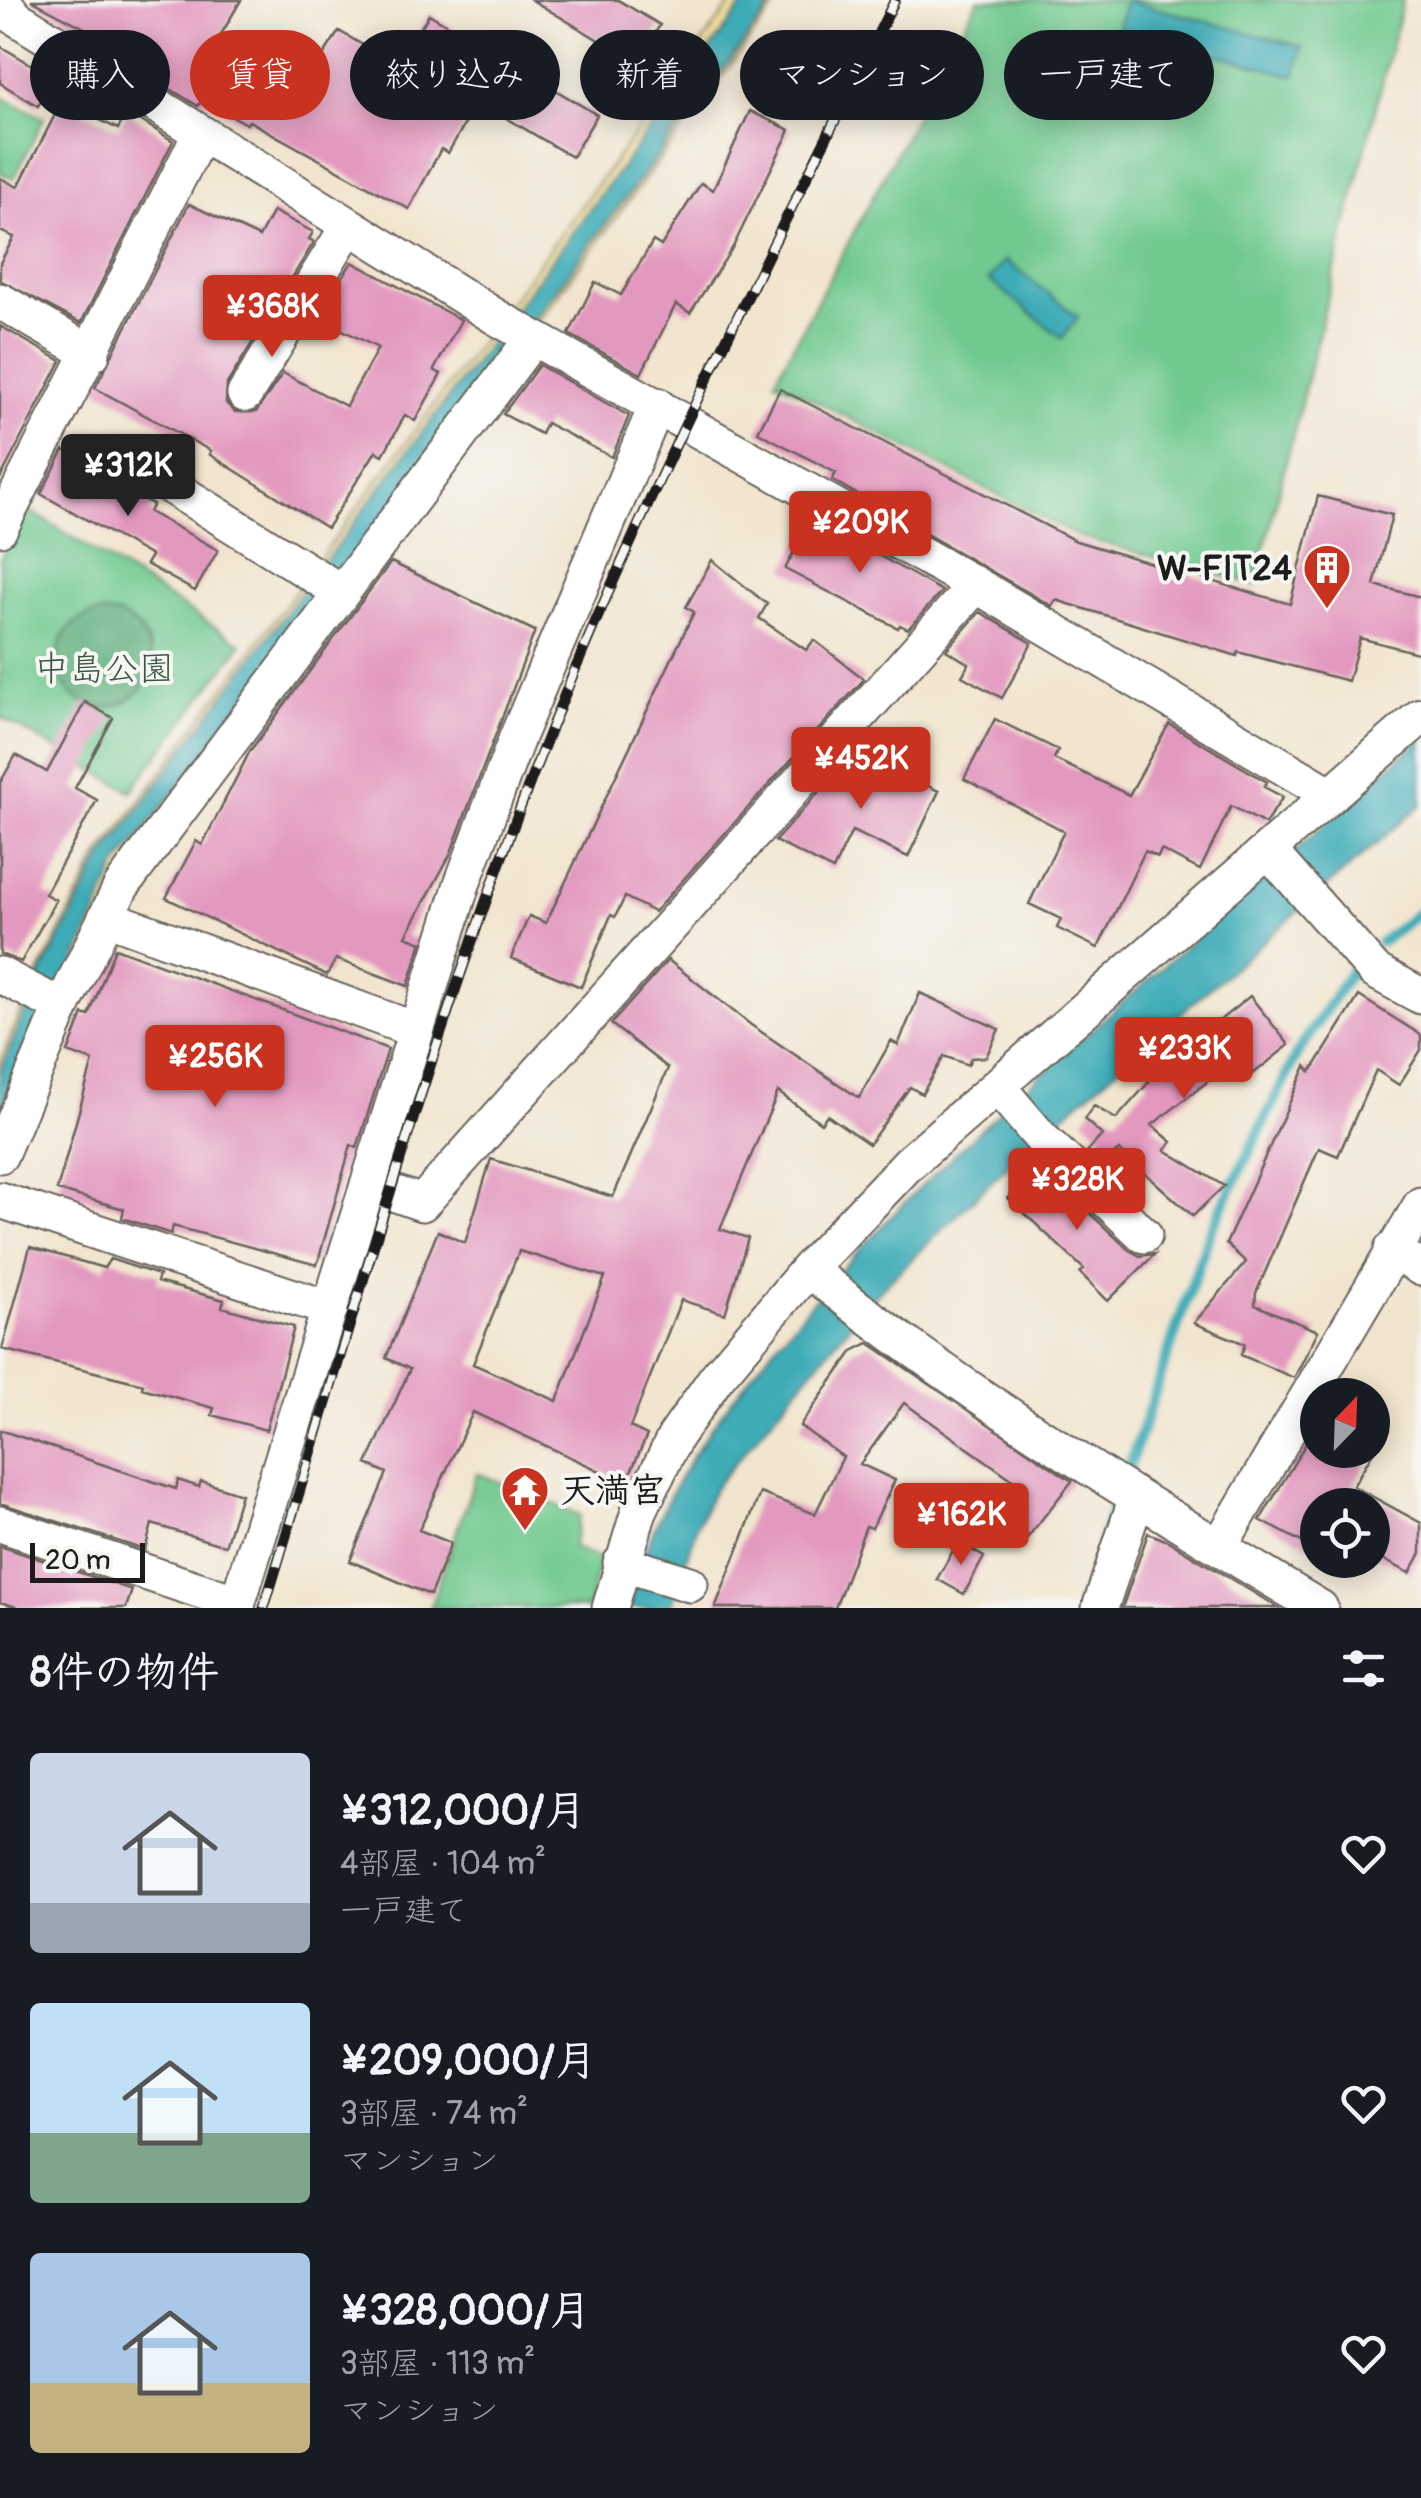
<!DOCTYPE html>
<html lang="ja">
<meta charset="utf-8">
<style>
body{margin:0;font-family:Pangolin,"Klee One",sans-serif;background:#20242c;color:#f1f3f6;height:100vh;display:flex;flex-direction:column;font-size:38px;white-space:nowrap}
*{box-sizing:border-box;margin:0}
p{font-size:32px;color:#9ea1a6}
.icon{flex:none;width:55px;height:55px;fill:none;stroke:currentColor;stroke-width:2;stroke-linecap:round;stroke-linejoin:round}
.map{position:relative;height:1608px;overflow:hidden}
.panel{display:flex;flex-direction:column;background:#171b24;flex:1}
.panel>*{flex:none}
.top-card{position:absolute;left:30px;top:30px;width:1362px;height:90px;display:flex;gap:20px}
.needle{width:65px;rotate:23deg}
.fabs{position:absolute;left:1300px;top:1378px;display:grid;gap:20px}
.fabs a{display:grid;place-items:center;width:90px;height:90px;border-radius:50%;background:#171b24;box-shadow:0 5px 25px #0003;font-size:50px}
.scale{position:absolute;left:30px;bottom:25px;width:115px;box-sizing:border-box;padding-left:10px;border:5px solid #1c1c1c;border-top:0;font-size:28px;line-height:35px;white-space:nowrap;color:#1c1c1c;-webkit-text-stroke:8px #f6f6f2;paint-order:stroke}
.price{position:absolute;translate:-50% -85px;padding:0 22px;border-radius:10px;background:#c8321e;color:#fff;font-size:32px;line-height:65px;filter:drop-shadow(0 2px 5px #0008)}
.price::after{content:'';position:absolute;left:50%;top:60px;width:30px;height:22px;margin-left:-15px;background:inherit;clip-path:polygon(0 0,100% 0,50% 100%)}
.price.on{background:#222;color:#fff}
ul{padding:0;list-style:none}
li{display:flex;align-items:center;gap:30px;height:250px;padding:0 30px}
li span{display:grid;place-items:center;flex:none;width:280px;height:200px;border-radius:10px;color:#555}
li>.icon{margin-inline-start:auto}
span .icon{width:120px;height:120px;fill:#fffc;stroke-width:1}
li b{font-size:42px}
h2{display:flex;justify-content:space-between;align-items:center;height:120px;padding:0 30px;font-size:42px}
.pill{padding:0 35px;border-radius:45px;background:#171b24;box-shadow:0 5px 25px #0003;font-size:35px;line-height:90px}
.pill.on{background:#c8321e;color:#fff}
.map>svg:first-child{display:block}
.green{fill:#70c98f;stroke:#467256;stroke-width:2.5}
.forest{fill:#5cad7a;stroke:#3c644b;stroke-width:2.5}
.sand{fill:#eeda9e;stroke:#857b5d;stroke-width:2.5}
.water{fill:#3cacb7;stroke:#2c646a;stroke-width:2.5}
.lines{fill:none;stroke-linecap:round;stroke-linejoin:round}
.stream{stroke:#3cacb7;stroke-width:11}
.building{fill:#e398bf;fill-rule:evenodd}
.minor-casing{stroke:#67625b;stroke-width:39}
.minor{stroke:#fff;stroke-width:35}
.rail-casing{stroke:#1c1c1c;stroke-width:11}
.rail{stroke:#f6f6f2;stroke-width:8;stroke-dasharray:22;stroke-linecap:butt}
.labels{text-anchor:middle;stroke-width:8;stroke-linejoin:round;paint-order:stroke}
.poi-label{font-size:35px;font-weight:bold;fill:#1c1c1c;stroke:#f6f6f2;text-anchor:end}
.park-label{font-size:35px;fill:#395944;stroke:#f6f6f2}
</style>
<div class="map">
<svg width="1421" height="1608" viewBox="0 0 1421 1608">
<rect width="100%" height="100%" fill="#f6f6f2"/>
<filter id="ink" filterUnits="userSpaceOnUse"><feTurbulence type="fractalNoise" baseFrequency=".01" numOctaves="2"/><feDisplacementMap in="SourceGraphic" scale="20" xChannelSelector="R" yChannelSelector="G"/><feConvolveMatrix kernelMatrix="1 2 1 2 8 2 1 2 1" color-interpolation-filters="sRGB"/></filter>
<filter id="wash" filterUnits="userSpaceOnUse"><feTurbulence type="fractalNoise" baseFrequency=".0048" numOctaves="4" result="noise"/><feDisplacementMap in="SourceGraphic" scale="40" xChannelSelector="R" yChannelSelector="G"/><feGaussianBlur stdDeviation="2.25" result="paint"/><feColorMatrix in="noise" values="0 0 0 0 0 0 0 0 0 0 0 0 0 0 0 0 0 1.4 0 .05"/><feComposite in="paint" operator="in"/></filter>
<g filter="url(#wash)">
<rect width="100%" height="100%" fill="#f2e5cf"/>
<path class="green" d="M978,0H1403L1255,585L1077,536L775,380Z
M0,96L44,118L14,179L0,173Z
M26,508L242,644L131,791L0,717V559Z
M477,1473L580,1515L573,1547L600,1559L588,1608H430Z"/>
<path class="forest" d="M57 660a47 47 0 1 1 94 0a47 47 0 1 1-94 0Z"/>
<path class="sand" d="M734,0H780L122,873L0,1143V1062L27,997L98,858Z"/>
<path class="water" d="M747,0H776L117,867L0,1135V1072L38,981L102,858Z
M1125,0L1303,47L1295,76L1118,28Z
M1005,260L1078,317L1062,338L989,280Z
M1421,739V805L1027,1147L876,1294L715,1487L697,1525L671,1608H628C653,1497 718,1414 789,1329C899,1198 1025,1087 1154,975C1243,897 1332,818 1421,739Z"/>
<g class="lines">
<path class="stream" d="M1381,942L1421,911
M1128,1470L1210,1232L1298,1052L1351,971
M1082,1608L1112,1510"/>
</g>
<g id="blocks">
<path class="building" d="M31,0H241L219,38L306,82L339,31L398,66L429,14L597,115L572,157L478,101L448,153L441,149L409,209L249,121L247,124L202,100L198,106L123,60L128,51Z
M532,0H618L660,25L637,63Z
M0,46L54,78L38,106L0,83Z
M62,101L118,129L127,112L173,141L81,323L0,280V263L14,237L0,231V178L18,187Z
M750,111L790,130L733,247L690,313L676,304L641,374L569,334L595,282L621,295L653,241L661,246L701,183L713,190Z
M189,204L259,237L273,211L313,232L309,239L314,242L227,384L226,403L235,412H256L283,373L346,406L378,348L317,317L352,262L461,320L434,370L441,374L415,421L405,415L383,455L376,451L327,528L209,454L211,451L95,388Z
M0,326L61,361L0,479Z
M539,365L629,416L612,457L546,423L541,434L503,414Z
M780,389L1076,541L1290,604L1318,496L1392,515L1374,585L1421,597V654L1360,638L1348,681L1238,652L1237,656L1056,600L1052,606L832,480L836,473L758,432Z
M64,450L142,493L140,498L153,504L149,512L218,550L195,591L146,564L151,556L41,494Z
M812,518L942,591L908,629L900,625L898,628L785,569Z
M712,560L767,604L759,618L806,650L814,640L864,679L654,912L625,897L615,917L611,915L581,987L511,958L529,916L546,923L694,612L686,607Z
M391,562L535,631L450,855L406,936L422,942L408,986L336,959L327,975L166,898L196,841L202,845L250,751Z
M980,612L1032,643L1002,698L962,676L969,664L946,650Z
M85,702L113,718L75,788L97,800L45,894L56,900L21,962L0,954V783L16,755L47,772Z
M995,719L1058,750L1054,759L1129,795L1169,724L1267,782L1264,787L1283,797L1265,824L1231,806L1200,870L1161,850L1158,857L1145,851L1098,948L1057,928L1061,919L1029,904L1064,831L964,779Z
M855,752L939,791L908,857L852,831L833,870L775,841Z
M115,948L388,1049L357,1148L351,1145L317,1265L173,1226L171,1234L122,1218L124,1209L57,1190L93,1061L68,1052L83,1014L89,1016Z
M668,960L751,1025L859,1098L891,1041L898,1045L920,993L999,1029L986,1057L971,1058L968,1065L944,1056L922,1094L910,1087L869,1144L827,1115L821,1123L778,1092L720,1229L748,1238L725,1314L681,1300L630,1427L647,1435L626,1483L473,1412L419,1530L451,1543L430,1595L350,1561L387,1473L367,1464L410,1369L386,1358L438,1231L465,1243L491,1159L613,1197L668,1068L611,1024ZM519,1251L605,1277L557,1401L473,1364Z
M1250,996L1289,1045L1253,1074L1239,1057L1152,1125L1172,1142L1165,1150L1224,1186L1193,1216L1119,1150L1101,1165L1087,1152L1102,1135L1084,1119L1094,1106L1116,1119L1149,1082L1143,1075L1171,1052L1174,1057Z
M1359,996L1421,1035V1050L1399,1085L1376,1070L1338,1156L1319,1148L1256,1293L1255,1305L1318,1331L1294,1378L1241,1355L1245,1344L1194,1323L1246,1262L1226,1244L1306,1066L1311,1072Z
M1037,1164L1129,1250L1140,1256L1155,1254L1108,1301L1080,1273L1084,1269L1008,1198Z
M30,1247L104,1268L110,1259L159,1275L157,1282L224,1300L222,1307L294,1327L266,1430L212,1415L214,1408L142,1388L143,1384L2,1349Z
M869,1343L1072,1481L1017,1551L983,1524L1016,1482L904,1403L860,1464L895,1480L872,1528L866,1526L835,1608H715L760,1493L815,1514L843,1457L800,1426L853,1351Z
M1318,1423V1450L1376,1447L1353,1486L1421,1523V1553L1410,1573L1372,1554V1505H1318L1317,1550L1260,1520Z
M0,1430L176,1489L178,1480L199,1487L201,1481L241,1494L225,1546L152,1524L145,1550L0,1503Z
M1148,1533L1168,1541L1279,1608H1122Z
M958,1542L984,1557L964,1594L937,1579Z
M0,1546L132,1590L126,1608H20L0,1602Z"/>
</g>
</g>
<g filter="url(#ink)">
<use href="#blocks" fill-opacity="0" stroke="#67625b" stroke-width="2.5"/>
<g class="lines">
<g class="minor-casing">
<path id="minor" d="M2,0L15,17L496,317L976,585L1331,795
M0,301L92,354
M245,394L348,227
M122,456L341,592
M0,528L200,135
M1268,850L1375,971L1421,996
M106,917L415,1030
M0,975L62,1007
M997,1086L1042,1139L1144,1235
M0,1155L62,1007L121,887L533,338
M368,1184L422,1203L976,585
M0,1200L330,1309
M1392,1250L1421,1268
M808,1269C967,1398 1145,1503 1320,1608
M0,1524L238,1603
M1219,1547L1421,1205
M621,1563L690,1584
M236,1608L462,884L518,735L657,405
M610,1608L639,1511L675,1437L716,1378L808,1269L909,1163L1421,716
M1100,1608L1137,1497"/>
</g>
<use href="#minor" class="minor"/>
<g class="rail-casing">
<path id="rail" d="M264,1608C354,1315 436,1016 550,731C650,481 776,241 895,0"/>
</g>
<use href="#rail" class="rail"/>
</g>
</g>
<defs>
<g id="building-pin" transform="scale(2.5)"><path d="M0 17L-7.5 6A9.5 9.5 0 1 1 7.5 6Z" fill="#c8321e" stroke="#f6f6f2"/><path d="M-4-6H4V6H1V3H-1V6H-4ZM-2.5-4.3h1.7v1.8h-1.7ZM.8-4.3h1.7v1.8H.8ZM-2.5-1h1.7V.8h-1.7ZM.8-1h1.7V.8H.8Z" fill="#fff"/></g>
<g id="temple-pin" transform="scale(2.5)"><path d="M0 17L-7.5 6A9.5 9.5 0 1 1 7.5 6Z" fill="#c8321e" stroke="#f6f6f2"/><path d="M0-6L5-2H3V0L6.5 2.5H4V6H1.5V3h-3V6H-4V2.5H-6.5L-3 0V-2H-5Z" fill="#fff"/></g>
</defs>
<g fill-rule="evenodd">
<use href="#building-pin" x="1327" y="568"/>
<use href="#temple-pin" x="525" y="1490"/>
</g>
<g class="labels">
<g class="poi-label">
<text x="1292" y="580">W-FIT24</text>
<text x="560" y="1502" text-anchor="start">天満宮</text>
</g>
<g class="park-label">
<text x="104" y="680">中島公園</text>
</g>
</g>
</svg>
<div class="fabs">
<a><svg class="needle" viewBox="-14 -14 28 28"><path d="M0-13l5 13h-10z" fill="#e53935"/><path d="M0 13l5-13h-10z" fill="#9ea1a6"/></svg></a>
<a><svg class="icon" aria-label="locate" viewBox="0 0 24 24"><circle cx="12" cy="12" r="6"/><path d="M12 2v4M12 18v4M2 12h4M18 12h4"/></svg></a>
</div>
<div class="scale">20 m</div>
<b class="price" style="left:272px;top:360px">¥368K</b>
<b class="price on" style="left:128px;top:519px">¥312K</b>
<b class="price" style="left:860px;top:576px">¥209K</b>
<b class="price" style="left:861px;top:812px">¥452K</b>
<b class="price" style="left:1184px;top:1102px">¥233K</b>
<b class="price" style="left:215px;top:1110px">¥256K</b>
<b class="price" style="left:1077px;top:1233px">¥328K</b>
<b class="price" style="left:961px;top:1568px">¥162K</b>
<div class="top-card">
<a class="pill">購入</a>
<a class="pill on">賃貸</a>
<a class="pill">絞り込み</a>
<a class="pill">新着</a>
<a class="pill">マンション</a>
<a class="pill">一戸建て</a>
</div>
</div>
<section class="panel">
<h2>8件の物件<svg class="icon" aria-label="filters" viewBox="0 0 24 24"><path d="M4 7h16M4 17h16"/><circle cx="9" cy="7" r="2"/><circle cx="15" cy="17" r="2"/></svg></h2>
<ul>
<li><span style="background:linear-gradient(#c9d6e8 75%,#9aa5b1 0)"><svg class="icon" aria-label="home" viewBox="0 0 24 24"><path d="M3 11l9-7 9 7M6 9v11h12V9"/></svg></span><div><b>¥312,000/月</b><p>4部屋 · 104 m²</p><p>一戸建て</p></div><svg class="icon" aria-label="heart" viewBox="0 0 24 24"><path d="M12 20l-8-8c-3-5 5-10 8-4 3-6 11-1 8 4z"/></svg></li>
<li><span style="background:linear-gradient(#bfe0f5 65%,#7fa58c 0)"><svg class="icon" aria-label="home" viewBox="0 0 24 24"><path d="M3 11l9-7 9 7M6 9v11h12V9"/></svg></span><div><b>¥209,000/月</b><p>3部屋 · 74 m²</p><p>マンション</p></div><svg class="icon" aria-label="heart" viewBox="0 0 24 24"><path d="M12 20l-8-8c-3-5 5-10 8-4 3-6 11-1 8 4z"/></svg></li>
<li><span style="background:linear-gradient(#a9c7e8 65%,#c2b280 0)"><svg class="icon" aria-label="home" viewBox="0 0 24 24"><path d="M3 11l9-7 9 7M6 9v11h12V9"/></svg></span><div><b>¥328,000/月</b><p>3部屋 · 113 m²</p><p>マンション</p></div><svg class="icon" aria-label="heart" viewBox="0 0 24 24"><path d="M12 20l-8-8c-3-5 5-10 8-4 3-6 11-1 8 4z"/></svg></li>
</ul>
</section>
